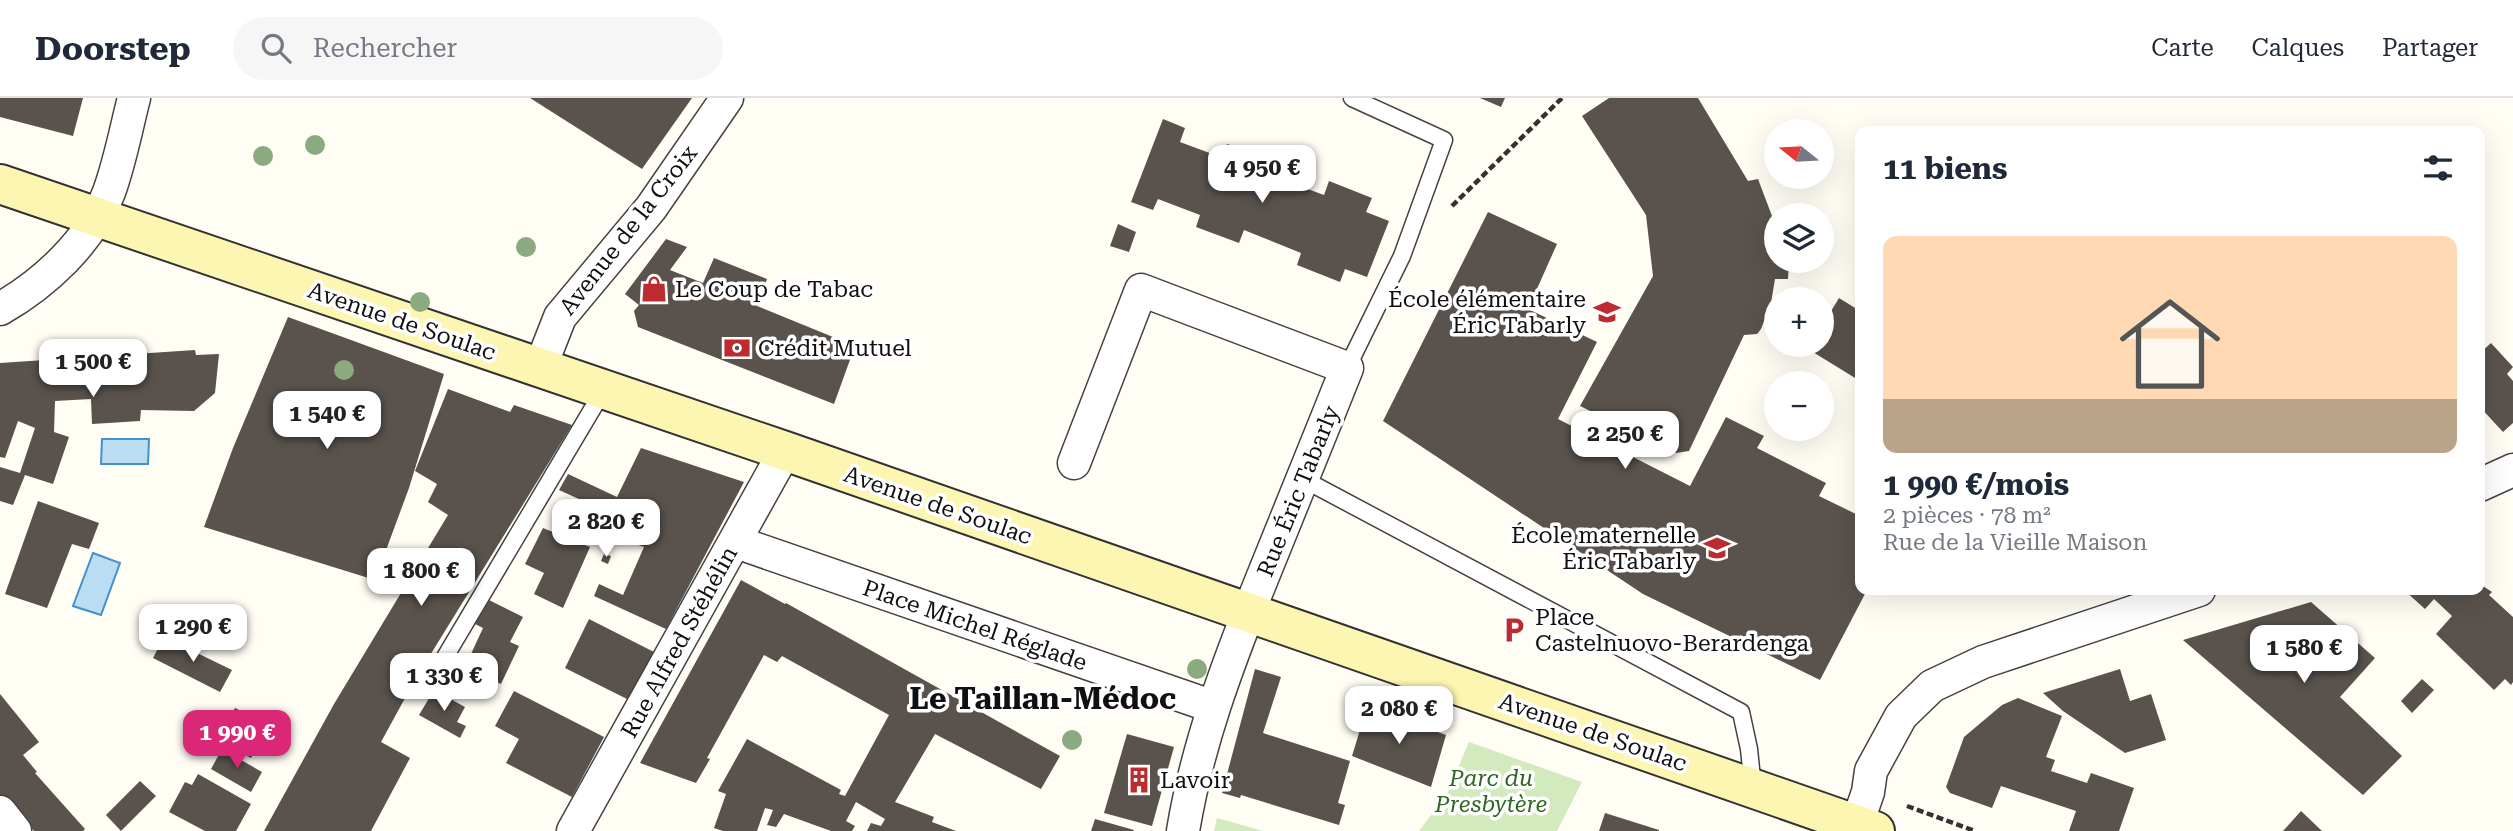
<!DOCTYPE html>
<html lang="fr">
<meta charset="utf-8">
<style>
body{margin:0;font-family:"Roboto Serif",serif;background:#f6f6f7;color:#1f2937;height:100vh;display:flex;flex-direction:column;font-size:26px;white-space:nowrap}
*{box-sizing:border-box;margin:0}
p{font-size:23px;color:#747a83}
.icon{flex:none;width:38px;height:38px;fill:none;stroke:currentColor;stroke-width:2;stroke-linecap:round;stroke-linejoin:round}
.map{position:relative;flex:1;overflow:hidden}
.sheet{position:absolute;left:1855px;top:28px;width:630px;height:469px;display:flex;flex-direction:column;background:#fff;border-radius:14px;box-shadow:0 7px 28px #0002}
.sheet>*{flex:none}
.needle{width:46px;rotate:288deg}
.buttons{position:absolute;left:1764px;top:21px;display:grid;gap:14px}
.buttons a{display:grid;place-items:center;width:70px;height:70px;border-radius:50%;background:#fff;box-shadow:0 7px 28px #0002;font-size:35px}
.price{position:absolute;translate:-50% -60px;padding:0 16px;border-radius:14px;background:#fff;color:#222;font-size:23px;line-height:46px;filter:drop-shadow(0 2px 4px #0008)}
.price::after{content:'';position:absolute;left:50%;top:42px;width:21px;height:16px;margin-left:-10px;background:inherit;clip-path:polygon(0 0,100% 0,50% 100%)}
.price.selected{background:#db2777;color:#fff}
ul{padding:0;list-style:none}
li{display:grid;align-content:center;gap:14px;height:371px;padding:0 28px}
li+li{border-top:2px solid #e0e1e3}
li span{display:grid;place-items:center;height:217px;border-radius:14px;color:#555}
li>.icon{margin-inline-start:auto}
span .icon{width:126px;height:126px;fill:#fffc;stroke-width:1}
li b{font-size:30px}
h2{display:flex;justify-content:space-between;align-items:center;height:84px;padding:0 28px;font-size:30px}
header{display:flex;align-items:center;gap:42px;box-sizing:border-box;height:98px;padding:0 35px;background:#fff;border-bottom:2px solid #e0e1e3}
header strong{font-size:33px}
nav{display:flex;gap:38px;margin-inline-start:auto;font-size:24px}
.search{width:490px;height:63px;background:#f6f6f7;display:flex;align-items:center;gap:18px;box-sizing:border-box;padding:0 24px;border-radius:38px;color:#747a83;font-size:26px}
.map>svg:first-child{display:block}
.green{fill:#d3e9be}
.water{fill:#baddf4;stroke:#4490c9;stroke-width:2}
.building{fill:#59524d}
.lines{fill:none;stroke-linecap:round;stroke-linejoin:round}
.service-casing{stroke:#434343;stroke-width:19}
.minor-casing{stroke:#434343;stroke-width:35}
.secondary-casing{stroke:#323232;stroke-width:42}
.path{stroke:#323232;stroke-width:4.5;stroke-dasharray:7 3.5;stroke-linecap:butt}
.service{stroke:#fff;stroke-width:16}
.minor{stroke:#fff;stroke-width:32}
.secondary{stroke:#fcf6b2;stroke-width:38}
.tree{fill:#8caa80}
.labels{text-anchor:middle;stroke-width:7;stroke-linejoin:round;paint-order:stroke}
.street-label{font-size:23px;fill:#101010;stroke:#fff}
.poi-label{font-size:23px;fill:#101010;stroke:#fff;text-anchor:start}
.park-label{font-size:23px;font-style:italic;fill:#2e6722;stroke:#fff}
.district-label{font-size:30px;font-weight:bold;fill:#101010;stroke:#fff}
</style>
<header>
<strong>Doorstep</strong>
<div class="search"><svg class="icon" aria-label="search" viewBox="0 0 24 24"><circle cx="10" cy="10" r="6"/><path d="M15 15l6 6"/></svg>Rechercher</div>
<nav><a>Carte</a><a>Calques</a><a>Partager</a></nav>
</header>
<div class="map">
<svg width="2513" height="733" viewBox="0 0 2513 733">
<rect width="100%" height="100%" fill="#fffdf4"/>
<path class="green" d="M1469,644L1582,684L1557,733H1419L1447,696Z
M1217,720L1263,733H1214Z"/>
<path class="water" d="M102,341H149L148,366H101Z
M93,455L120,465L101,517L73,508Z"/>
<path class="building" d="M0,0H83L73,38L0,19Z
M530,0H692L642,71Z
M1480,0H1505L1501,9Z
M1609,0H1698L1748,83L1758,81L1772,118L1776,136V163H1789L1788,181H1775L1771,205L1761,231L1757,236L1744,237L1689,353L1676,355L1580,308L1653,178L1646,117L1582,18Z
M1163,21L1185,30L1180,44L1223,60L1227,46L1271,62L1266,75L1302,89L1324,97L1329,83L1372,100L1366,114L1389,123L1367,179L1345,171L1340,184L1297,167L1301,155L1244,132L1239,145L1196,129L1200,117L1158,101L1153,112L1131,104Z
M1488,114L1557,146L1528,211L1597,244L1558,321L1690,388L1726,319L1764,338L1757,350L1826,385L1819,398L1860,418V492H1867L1820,582L1643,496L1383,323Z
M1118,126L1136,134L1129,154L1110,148Z
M666,141L687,149L670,172L703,185L714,160L767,181L757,208L855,248L834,306L638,229L634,213L639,207L625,196Z
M1839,200L1860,213L1855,219L1860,222V283L1808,251L1810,247H1822V228Z
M288,219L444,276L409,390L375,482L204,429L233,350Z
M2491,245L2513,269L2507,276L2513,283V325L2503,334L2480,309V255Z
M195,252L196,257L219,256L215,295L194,313L141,312L140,323L92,326L91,301L55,303L54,334L69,339L53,386L25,377L13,407L0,403V369L20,375L35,330L18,323L5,360L0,359V265Z
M448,291L510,314L514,307L572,327L416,580L381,644L410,660L371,733H264L334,606L448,417L428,404L437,386L415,373Z
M641,350L744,384L666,531L594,498L599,486L623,497L644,449L625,442L632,425L559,392L568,376L617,399Z
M38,403L99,425L89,451L72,446L47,510L5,496Z
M543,430L590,449L563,510L534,496L544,475L525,466Z
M604,456L611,458L608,466L601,463Z
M741,482L785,506L786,505L1060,658L1041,691L935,636L895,704L934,719L932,724L956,733H867L871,725L881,728L885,721L856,704L846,723L855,728L852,733H831L784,716L776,729L767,727L773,712L765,710L757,733H723L714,730L726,696L718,693L747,641L841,692L839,696L845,698L889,617L782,558L777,564L764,557L707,660L710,661L696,685L640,665Z
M2480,486L2492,494L2489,497L2513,519V584L2511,587L2505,581L2494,592L2436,536L2452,518L2434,501L2425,511L2404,492H2480Z
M489,502L523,519L510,544L519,548L501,586L465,569L483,530L475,526Z
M2311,504L2375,560L2340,599L2402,658L2363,697L2183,542Z
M589,521L656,555L631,603L565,570Z
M164,539L232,572L220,594L153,560Z
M1255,571L1281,579L1263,635L1350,663L1338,705L1345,707L1339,727L1241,697L1240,700L1222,695Z
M2120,571L2130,603L2151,596L2166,642L2125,655L2063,613L2043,595Z
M2422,581L2434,592L2412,615L2401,603Z
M434,592L465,609L457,624L466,628L460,640L419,617Z
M514,593L604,639L572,699L506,665L519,641L495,628Z
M0,596L39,644L23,657L37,674L35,675L85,731L83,733H34L0,697Z
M2018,600L2062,618L2046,659L2055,662L2051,673L2087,685L2091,675L2134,690L2119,733H2069L2076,713L2001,688L1992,710L1950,695L1946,689L1964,639L2002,607Z
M1367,609L1446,637L1431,689L1352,658Z
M235,610L268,627L251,660L218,643Z
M1127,636L1174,649L1152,728L1104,715Z
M222,651L262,674L251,694L211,671Z
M198,676L251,706L236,733H205L169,714L185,684L192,687Z
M140,683L156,698L121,733L106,717Z
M2301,713L2322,733H2283Z
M1605,715L1659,732V733H1599Z
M1095,721L1134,732L1133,733H1091Z"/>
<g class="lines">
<g class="service-casing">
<path id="service" d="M1347,270L1402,158L1444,42L1352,0
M1303,381L1741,614L1749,651L1753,690
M432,581L603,293"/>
</g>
<g class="minor-casing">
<path id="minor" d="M0,211C45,185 90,144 109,94C120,64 126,31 134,0
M540,270L560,219L651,110L727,0
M1074,365L1141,192L1347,270C1318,343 1288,416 1259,488C1227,568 1197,648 1183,733
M2480,387L2513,372
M736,444L1214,609
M0,714L15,733
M1857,726L1868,694L1871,673L1901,618L1932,588L1983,564L2199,492
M573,733L785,353"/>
</g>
<g class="secondary-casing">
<path id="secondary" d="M0,86L785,353L1875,733"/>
</g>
<path class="path" d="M1452,108L1562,0
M1907,708L1975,733"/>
<use href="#service" class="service"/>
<use href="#minor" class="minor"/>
<use href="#secondary" class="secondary"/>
</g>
<g class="tree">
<circle cx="315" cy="47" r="10"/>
<circle cx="263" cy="58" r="10"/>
<circle cx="526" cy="149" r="10"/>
<circle cx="420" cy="204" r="10"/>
<circle cx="344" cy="272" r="10"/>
<circle cx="1197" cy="571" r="10"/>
<circle cx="1072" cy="642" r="10"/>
</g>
<defs>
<g id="shop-bare" transform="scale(2.1)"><path d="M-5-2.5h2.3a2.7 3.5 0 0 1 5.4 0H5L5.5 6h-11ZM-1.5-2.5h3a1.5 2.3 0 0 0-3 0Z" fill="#bc2c2f" stroke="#fff" stroke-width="2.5" paint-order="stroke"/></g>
<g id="school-bare" transform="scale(2.1)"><path d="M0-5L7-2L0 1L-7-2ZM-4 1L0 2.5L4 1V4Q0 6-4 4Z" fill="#bc2c2f" stroke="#fff" stroke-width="2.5" paint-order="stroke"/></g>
<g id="bank-bare" transform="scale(2.1)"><path d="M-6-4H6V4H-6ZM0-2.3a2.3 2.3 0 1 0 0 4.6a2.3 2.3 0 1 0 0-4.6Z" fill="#bc2c2f" stroke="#fff" stroke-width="2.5" paint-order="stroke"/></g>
<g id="parking-bare" transform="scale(2.1)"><path d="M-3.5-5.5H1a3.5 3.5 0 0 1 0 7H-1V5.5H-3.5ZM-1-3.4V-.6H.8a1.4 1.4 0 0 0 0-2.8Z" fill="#bc2c2f" stroke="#fff" stroke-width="2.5" paint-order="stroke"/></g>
<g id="building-bare" transform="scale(2.1)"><path d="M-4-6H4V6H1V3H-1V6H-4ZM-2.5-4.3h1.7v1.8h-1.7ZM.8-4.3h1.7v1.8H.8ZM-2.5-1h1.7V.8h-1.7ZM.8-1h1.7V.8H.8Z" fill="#bc2c2f" stroke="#fff" stroke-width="2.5" paint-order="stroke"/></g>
</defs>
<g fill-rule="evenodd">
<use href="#shop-bare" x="654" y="191"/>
<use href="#school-bare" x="1607" y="214"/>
<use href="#bank-bare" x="737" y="250"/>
<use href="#school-bare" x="1717" y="450"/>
<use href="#parking-bare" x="1514" y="532"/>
<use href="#building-bare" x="1139" y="682"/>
</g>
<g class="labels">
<g class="street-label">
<text transform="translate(628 132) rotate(-52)" y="8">Avenue de la Croix</text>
<text transform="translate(402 223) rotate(19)" y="8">Avenue de Soulac</text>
<text transform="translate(1298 393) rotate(-68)" y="8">Rue Éric Tabarly</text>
<text transform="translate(938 407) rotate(19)" y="8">Avenue de Soulac</text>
<text transform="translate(975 527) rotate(19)" y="8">Place Michel Réglade</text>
<text transform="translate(679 544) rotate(-61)" y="8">Rue Alfred Stéhélin</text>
<text transform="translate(1593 634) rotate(19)" y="8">Avenue de Soulac</text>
</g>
<g class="poi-label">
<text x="675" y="199">Le Coup de Tabac</text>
<text x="1586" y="209" text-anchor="end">École élémentaire<tspan x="1586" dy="26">Éric Tabarly</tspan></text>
<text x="758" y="258">Crédit Mutuel</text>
<text x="1696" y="445" text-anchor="end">École maternelle<tspan x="1696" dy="26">Éric Tabarly</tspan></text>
<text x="1535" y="527">Place<tspan x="1535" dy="26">Castelnuovo-Berardenga</tspan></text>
<text x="1160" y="690">Lavoir</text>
</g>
<g class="park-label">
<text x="1491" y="688">Parc du<tspan x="1491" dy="26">Presbytère</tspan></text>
</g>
<g class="district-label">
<text x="1043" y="611">Le Taillan-Médoc</text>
</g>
</g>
</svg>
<div class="buttons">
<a><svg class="needle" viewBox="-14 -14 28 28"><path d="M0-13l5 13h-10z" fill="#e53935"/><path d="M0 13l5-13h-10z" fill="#747a83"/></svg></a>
<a><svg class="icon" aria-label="layers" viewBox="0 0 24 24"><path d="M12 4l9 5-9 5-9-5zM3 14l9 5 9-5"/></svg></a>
<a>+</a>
<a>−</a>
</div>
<b class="price" style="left:1262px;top:107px">4 950 €</b>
<b class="price" style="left:93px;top:301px">1 500 €</b>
<b class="price" style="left:327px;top:353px">1 540 €</b>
<b class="price" style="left:1625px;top:373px">2 250 €</b>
<b class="price" style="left:606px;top:461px">2 820 €</b>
<b class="price" style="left:421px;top:510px">1 800 €</b>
<b class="price" style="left:193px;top:566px">1 290 €</b>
<b class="price" style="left:2304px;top:587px">1 580 €</b>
<b class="price" style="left:444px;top:615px">1 330 €</b>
<b class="price" style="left:1399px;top:648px">2 080 €</b>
<b class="price selected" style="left:237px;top:672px">1 990 €</b>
<section class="sheet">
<h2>11 biens<svg class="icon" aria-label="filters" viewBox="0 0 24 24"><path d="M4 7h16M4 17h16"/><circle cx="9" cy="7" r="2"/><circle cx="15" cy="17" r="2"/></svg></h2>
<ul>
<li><span style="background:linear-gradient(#ffd9b3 75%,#b9a48a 0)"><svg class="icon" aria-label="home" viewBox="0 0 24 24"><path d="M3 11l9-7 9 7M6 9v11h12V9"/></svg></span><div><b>1 990 €/mois</b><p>2 pièces · 78 m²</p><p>Rue de la Vieille Maison</p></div></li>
</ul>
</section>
</div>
